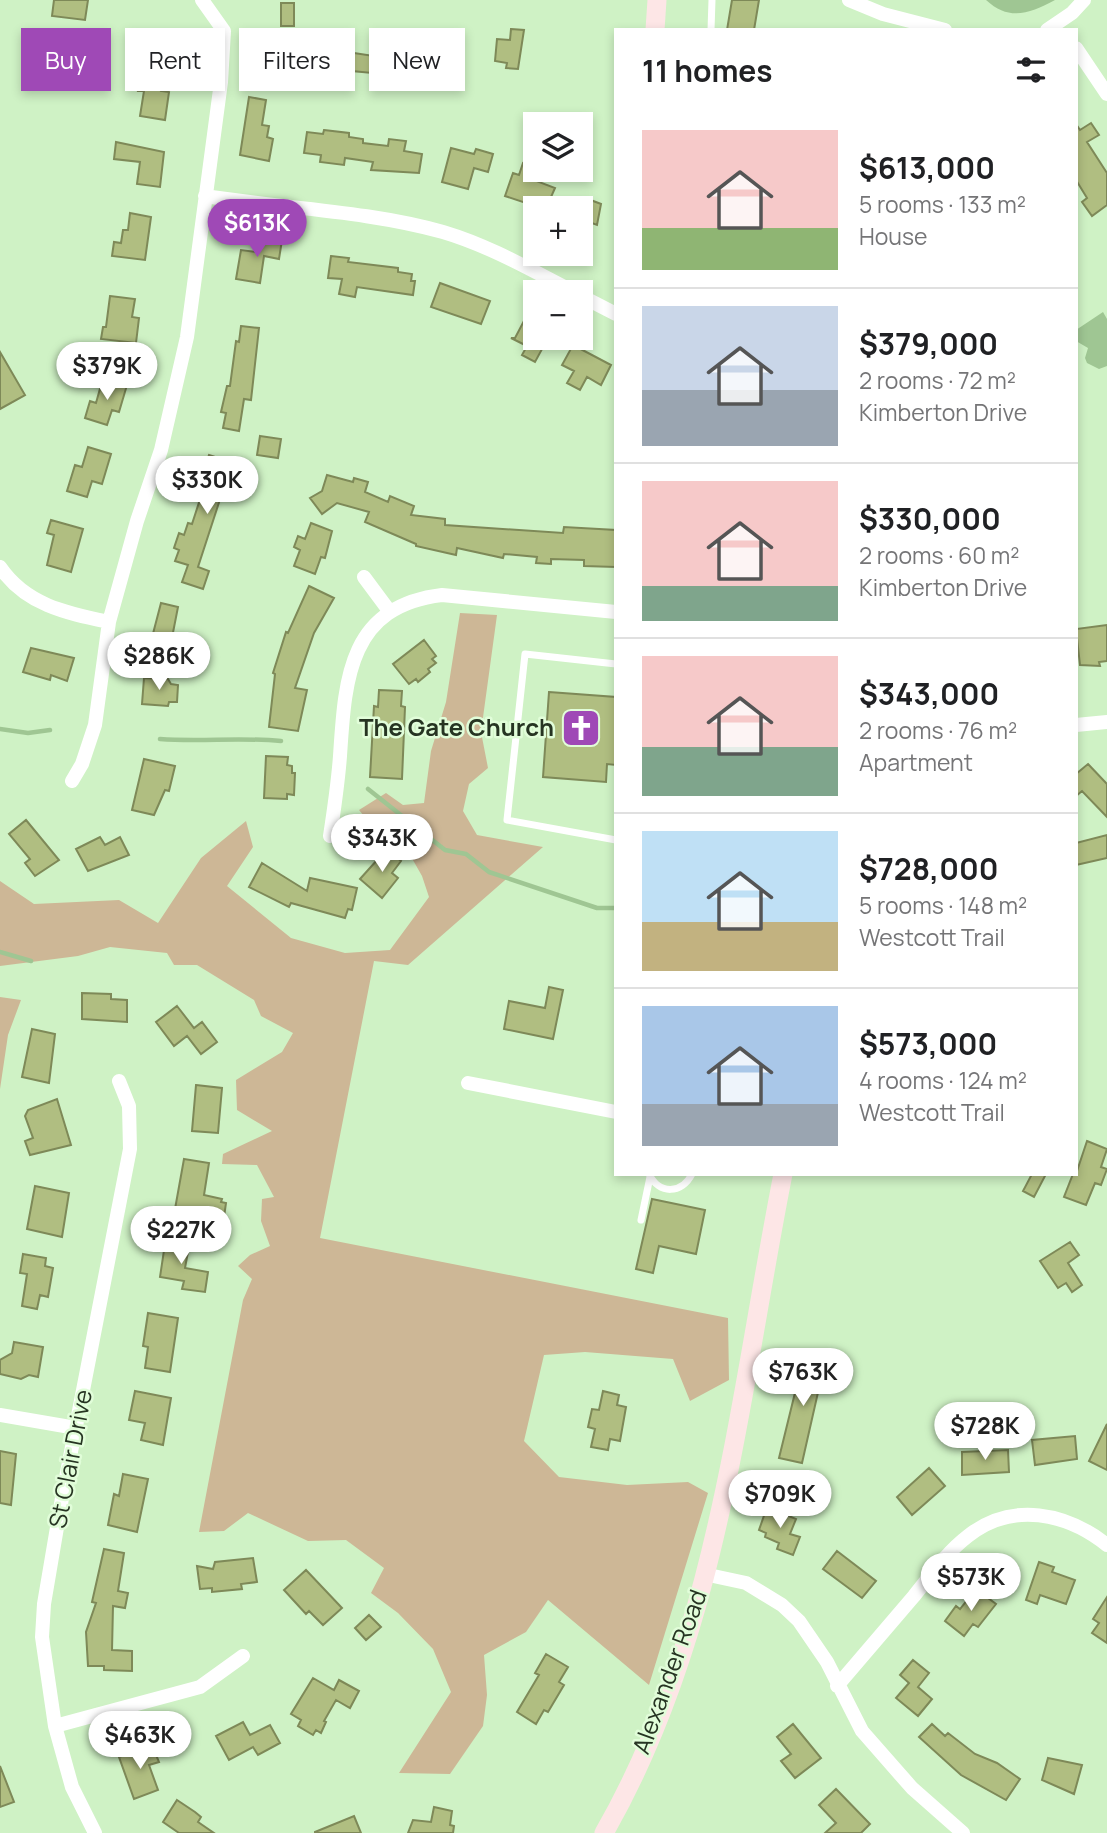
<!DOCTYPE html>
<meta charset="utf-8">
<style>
body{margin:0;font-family:Manrope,sans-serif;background:#f6f6f6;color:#202124;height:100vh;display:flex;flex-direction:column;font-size:26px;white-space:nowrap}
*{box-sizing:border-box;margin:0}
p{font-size:23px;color:#757577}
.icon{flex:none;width:38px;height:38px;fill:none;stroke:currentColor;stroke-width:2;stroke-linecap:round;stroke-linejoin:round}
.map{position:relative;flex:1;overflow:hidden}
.panel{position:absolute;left:614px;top:28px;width:464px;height:1148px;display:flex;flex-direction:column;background:#fff;border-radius:0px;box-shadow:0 4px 10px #0003}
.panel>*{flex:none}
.banner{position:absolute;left:21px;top:28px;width:488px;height:63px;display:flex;gap:14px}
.buttons{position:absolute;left:523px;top:112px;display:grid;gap:14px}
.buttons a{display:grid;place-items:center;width:70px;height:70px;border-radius:0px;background:#fff;box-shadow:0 4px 10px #0003;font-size:35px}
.price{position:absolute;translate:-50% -60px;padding:0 16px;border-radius:24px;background:#fff;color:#222;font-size:23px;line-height:46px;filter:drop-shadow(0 2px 4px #0008)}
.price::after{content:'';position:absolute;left:50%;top:42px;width:21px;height:16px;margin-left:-10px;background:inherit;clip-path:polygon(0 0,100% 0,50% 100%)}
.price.selected{background:#9f49b6;color:#fff}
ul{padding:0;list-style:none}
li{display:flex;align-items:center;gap:21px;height:175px;padding:0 28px}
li+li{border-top:2px solid #e0e0e0}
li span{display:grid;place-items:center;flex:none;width:196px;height:140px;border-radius:0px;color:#555}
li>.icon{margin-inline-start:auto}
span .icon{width:84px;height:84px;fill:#fffc;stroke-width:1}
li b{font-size:30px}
h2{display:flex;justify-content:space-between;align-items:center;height:84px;padding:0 28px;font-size:30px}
.tag{padding:0 24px;border-radius:0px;background:#fff;box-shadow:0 4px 10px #0003;font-size:24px;line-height:63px}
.tag.selected{background:#9f49b6;color:#fff}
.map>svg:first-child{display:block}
.green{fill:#cdb796}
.water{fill:#9fc693}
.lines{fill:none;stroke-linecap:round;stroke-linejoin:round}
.stream{stroke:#9fc693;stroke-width:4.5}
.building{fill:#b0be81;stroke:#7e8958;stroke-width:2}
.lane{stroke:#fff;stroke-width:7}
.street{stroke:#fff;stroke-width:14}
.secondary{stroke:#fde6e6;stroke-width:19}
.labels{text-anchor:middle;stroke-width:5;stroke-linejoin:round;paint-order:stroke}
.poi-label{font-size:24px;font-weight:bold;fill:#263422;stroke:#e1fdd9;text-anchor:end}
.street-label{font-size:24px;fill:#263422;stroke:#e1fdd9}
</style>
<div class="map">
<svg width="1107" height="1833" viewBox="0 0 1107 1833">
<rect width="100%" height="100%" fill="#cff2c5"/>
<path class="green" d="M460,613L497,615L481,732L488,768L469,784L463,811L477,835L543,847L408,965L374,961L320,1238L728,1318L729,1380L690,1401L673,1359L585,1352L544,1355L524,1441L559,1477L627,1485L688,1482L708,1493L649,1685L548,1600L526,1632L484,1655L487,1695L483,1726L450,1774L399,1773L451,1692L433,1649L398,1613L371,1593L384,1568L346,1540L308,1541L248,1513L224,1531L199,1532L243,1300L252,1279L238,1266L250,1255L270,1246L261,1221L262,1199L274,1197L257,1165L222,1164L223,1154L272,1131L237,1110L236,1080L282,1052L293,1033L261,1016L254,1000L197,965H174L167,953L110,947L78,956L0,966V881L34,904L119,900L158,923L201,858L246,821L253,847L227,886L291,938L345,953L390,950L429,897L422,876L401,839L374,828L359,810L386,793L403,805L424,803L431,751L446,702Z
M0,997L21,1000L8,1035L0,1089Z"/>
<path class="water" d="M986,0H1055C1030,13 1010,22 986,0Z
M1103,312L1107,319V366L1099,369L1087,363L1085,358L1088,348L1076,341V330Z"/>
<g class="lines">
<path class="stream" d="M0,729L28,733L50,730
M160,739C201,742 240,737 281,741
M368,789L445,850L466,854L489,872L597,908H616
M0,952L31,961"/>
</g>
<path class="building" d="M54,0H88L85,20L52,16Z
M732,0H759L754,30H727Z
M281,3H294V26H281Z
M511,29L524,30L518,69L506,68L507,63L495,61L497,39L510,40Z
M354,53L374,56L372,73L352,71Z
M141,73L164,76L161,91L169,92L165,120L140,116L144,91H138Z
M249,97L266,100L262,125L269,126L267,137L273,139L269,161L240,155Z
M1091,123L1099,135L1087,142L1107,173V205L1092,216L1082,202L1087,198L1076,180V124L1080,130Z
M324,130L349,133V137L363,139V143L388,146L389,139L406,141L404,151L422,154L419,173L371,170L373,162L345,158L344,165L320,162L321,155L304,153L307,132L323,134Z
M116,142L164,152L160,187L137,184L140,162L114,159Z
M451,148L474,154L476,149L493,154L488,172L474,168L468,189L442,182Z
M523,163L535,167L531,179L555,188L551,197L579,208H541L505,196L513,173L519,175Z
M588,199L601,204L597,225L581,219Z
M130,213L151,217L145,260L112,256L114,242L121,243L123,230H128Z
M259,236L282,240L279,259L264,256L260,283L236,279L241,250L256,252Z
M331,256L349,258L348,262L398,268V272L412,274L411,281H415L413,295L357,287L355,297L339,294L342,279L328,278Z
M440,283L490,301L481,324L431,307Z
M110,296L135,299L132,317L139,318L136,343L101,339L103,327H106Z
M526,317L536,322V338H548L535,362L522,355L527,346L511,338H515Z
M241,326L259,328L251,400L244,399L239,431L223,428L226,413L221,412L227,386H230L236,341L239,342Z
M573,345L611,365L601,385L587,377L580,390L567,383L574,371L562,365Z
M0,352L25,395L0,409Z
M103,378L127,385L119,412L112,410L107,425L85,418L90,401L96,403Z
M260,436L281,439L278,458L257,455Z
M88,447L111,454L102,484L92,481L87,497L67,491L75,465L82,467Z
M209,455L246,467L252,483L245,490L225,484L198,567L209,571L203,589L182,582L188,565L175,561L179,550L174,548L179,533L184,535L188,523L192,524L205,484L200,482Z
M327,475L353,482L354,478L368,482L365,492L388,502L390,496L414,506L411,515L445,519V525L563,533L564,527L616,530V567L584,566V560L551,559V564L536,563L537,557L504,554L503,558L457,548L456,555L416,546V544L365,522L369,512L337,503L322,514L310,498L322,491Z
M51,520L83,529L71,572L47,565L54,535L47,533Z
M311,523L332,531L325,558L321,557L315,574L294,566L300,550L294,547L298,536L305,539Z
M309,586L334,598L314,633L295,688L307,690L298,731L269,727L275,674L273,673L286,632L288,633Z
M161,603L178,607L169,653L149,649Z
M1107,625V661L1099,662L1100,666L1080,665L1076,629Z
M424,640L436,656L432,659L436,663L428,669L430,672L418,682L416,679L409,684L393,664Z
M31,648L74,658L67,681L51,675L50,680L23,672Z
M144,678L168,679L171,684L178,685L177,702H169L168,706L142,704Z
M379,690L402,691L401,706L405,707L402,779L370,777L374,706L378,707Z
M549,692L616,697V765L607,764L606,782L543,777Z
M266,756L288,757L287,765L292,766V773H295L294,795L287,794V799L264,798Z
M144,759L175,766L169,791L165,790L154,815L132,810Z
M1088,764L1107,784V817L1082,791L1076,796V774Z
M26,820L59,860L35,876L25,863L30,859L9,834Z
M1107,835V858L1076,865V843Z
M100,837L105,845L120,837L129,855L88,871L76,849Z
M387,849L401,861L392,873L398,878L382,898L360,879Z
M262,863L307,891L310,878L357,888L352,910L348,909L345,918L291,903L289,907L249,887Z
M549,987L563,990L553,1039L504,1029L509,1001L545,1008Z
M82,993L111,994V999L127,1000V1022L82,1019Z
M177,1006L194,1028L202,1022L217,1042L201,1054L187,1036L174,1046L156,1022Z
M32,1029L55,1034L49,1083L22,1077Z
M196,1085L222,1088L218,1133L192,1131Z
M57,1099L71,1145L30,1155L25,1141L33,1138L25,1116L28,1110Z
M1087,1141L1107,1149L1101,1167L1107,1169L1101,1185L1095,1183L1086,1205L1064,1197L1073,1174H1076Z
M184,1159L209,1163L204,1195L222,1199L221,1202L226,1203L224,1217L175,1209Z
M1032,1174H1046L1034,1197L1023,1191Z
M35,1186L69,1193L62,1237L27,1229Z
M652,1199L705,1210L696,1254L659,1246L653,1273L636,1269Z
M166,1237L190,1241L185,1268L208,1272L205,1292L182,1289L184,1281L160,1277Z
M1070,1242L1079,1255L1068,1263L1082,1285L1072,1292L1066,1283L1058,1288L1040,1261Z
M23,1254L46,1258L45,1266L53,1268L48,1297L40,1295L37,1309L22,1306L27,1274L20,1273Z
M148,1313L178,1318L170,1372L145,1368L148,1347L143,1346Z
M14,1342L43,1347L38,1377L29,1375L21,1379L0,1374V1360L12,1353Z
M805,1352L826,1357L802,1463L779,1458Z
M135,1391L171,1398L163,1445L141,1440L145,1423L129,1420Z
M603,1391L619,1395L617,1405L626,1407L620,1441L610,1439L608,1450L591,1447L595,1429L588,1427L592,1409L599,1410Z
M1107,1424V1470L1089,1461Z
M1075,1436L1077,1459L1035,1465L1032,1440Z
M1008,1450L1009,1472L962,1475V1452Z
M0,1451L16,1454L11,1505L0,1503Z
M929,1468L945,1486L912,1515L897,1497Z
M123,1474L148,1479L137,1532L108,1525L114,1494L119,1496Z
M767,1507L796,1519L790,1534L800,1537L793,1555L777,1549L779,1543L765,1537L766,1533L759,1530Z
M104,1549L124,1553L118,1591L128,1593L125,1608L113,1606L112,1650L132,1651V1671L104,1670V1666H88L86,1632L96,1603L92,1602Z
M837,1551L876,1581L862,1598L823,1569Z
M253,1558L257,1582L241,1584L242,1589L212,1592V1588L200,1589L197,1566L213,1569L215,1562Z
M1039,1562L1054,1567L1052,1572L1075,1580L1066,1604L1040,1595L1037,1604L1026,1600Z
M306,1570L342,1608L323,1625L309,1611L306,1614L284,1590Z
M976,1589L996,1604L978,1627L973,1624L964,1636L945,1621L956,1606L960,1609Z
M1107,1597V1643L1092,1633L1099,1623L1093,1619Z
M369,1615L381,1627L366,1640L355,1628Z
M546,1654L568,1667L559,1682L564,1685L548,1712L544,1710L536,1724L517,1712L539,1675L535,1673Z
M913,1660L929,1673L918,1687L932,1699L918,1716L896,1698L909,1683L900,1675Z
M313,1678L334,1690L339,1680L359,1691L350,1708L336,1700L324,1721L326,1722L321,1733L316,1730L313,1735L298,1726L301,1720L291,1714Z
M243,1722L250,1735L270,1725L280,1743L258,1755L253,1747L229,1760L216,1736Z
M793,1724L821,1758L795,1778L781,1761L791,1754L777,1737Z
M932,1724L945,1736L948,1733L975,1754L997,1763L1020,1779L1006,1800L961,1775L919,1737Z
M152,1745L159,1762L149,1765L158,1790L134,1799L119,1757Z
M1048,1758L1082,1765L1074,1794L1042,1780Z
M0,1766L14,1802L0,1807Z
M836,1789L870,1824L861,1833H825L836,1823L819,1805Z
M177,1800L195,1812L201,1817L198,1822L214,1833H179L163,1822Z
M434,1807L452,1811L450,1825L454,1826L453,1833H408L413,1820L431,1822Z
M354,1816L361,1833H315V1832Z"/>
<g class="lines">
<path class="lane" d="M711,30L712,0
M616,664L525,654L507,820L616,840
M649,1174C659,1195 682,1194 692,1174
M641,1220L650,1177"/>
<path class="street" d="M849,0L883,14L945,30
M1047,30L1072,13L1084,0
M1076,48L1107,94
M205,196C281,208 369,211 443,232C490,246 531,270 574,292
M581,296L616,314
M0,567C26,605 66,613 109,622
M364,577L390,612
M1076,725L1107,722
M72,781L82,764L95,725L109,622L137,521L161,450L187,337L221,82L224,31L202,0
M330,836C334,810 338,783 340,756C345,680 348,606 442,595L616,612
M468,1083L616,1112
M0,1415L76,1428
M704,1574L746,1583L782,1605L799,1621L827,1662L862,1731L912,1788L963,1833
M837,1686C863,1656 888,1626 914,1596C931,1575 947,1552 968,1536C1012,1501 1067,1513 1107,1545
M55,1726L200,1687L243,1656
M95,1833L72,1787L55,1726L42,1637L44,1604L62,1498L130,1149L129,1106L119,1081"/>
<path class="secondary" d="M655,30L657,0
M604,1833C719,1633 739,1396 783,1174"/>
</g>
<defs>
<g id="church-square" transform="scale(2.0125)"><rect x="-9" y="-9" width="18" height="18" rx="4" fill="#9f49b6" stroke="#e1fdd9"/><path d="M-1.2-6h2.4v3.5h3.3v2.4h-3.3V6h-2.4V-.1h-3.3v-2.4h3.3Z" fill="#fff"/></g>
</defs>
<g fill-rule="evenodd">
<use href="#church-square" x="581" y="728"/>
</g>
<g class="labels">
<g class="poi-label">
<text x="554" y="736">The Gate Church</text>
</g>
<g class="street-label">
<text transform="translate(71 1459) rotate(-79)" y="8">St Clair Drive</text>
<text transform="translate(670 1672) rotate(-70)" y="8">Alexander Road</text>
</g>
</g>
</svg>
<div class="buttons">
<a><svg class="icon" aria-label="layers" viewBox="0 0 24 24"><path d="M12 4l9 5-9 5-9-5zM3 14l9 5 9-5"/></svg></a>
<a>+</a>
<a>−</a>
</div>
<b class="price selected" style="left:257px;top:259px">$613K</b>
<b class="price" style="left:107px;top:402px">$379K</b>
<b class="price" style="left:207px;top:516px">$330K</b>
<b class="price" style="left:159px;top:692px">$286K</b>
<b class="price" style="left:382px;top:874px">$343K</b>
<b class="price" style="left:181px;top:1266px">$227K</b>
<b class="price" style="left:803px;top:1408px">$763K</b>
<b class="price" style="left:985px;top:1462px">$728K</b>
<b class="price" style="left:780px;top:1530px">$709K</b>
<b class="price" style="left:971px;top:1613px">$573K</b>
<b class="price" style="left:140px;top:1771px">$463K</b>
<div class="banner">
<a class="tag selected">Buy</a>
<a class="tag">Rent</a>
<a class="tag">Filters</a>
<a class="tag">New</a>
</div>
<section class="panel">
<h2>11 homes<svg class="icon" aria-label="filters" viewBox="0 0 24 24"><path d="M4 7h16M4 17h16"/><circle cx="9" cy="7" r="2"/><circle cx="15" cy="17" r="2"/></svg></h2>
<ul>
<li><span style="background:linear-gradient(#f6c9c9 70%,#8fb573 0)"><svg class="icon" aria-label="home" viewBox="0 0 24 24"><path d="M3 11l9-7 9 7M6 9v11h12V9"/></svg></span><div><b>$613,000</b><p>5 rooms · 133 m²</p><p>House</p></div></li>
<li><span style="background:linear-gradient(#c9d6e8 60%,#9aa5b1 0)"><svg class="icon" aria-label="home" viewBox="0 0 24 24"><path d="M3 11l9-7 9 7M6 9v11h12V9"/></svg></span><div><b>$379,000</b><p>2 rooms · 72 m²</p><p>Kimberton Drive</p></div></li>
<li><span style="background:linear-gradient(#f6c9c9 75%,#7fa58c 0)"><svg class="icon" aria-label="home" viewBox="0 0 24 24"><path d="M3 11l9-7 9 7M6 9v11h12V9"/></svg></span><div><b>$330,000</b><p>2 rooms · 60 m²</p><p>Kimberton Drive</p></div></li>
<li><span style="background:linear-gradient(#f6c9c9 65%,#7fa58c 0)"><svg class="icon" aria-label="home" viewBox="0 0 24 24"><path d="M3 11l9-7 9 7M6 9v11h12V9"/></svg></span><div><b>$343,000</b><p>2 rooms · 76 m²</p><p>Apartment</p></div></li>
<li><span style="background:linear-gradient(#bfe0f5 65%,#c2b280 0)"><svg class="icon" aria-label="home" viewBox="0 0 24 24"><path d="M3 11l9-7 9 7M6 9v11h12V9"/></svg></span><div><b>$728,000</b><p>5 rooms · 148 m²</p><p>Westcott Trail</p></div></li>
<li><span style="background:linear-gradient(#a9c7e8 70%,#9aa5b1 0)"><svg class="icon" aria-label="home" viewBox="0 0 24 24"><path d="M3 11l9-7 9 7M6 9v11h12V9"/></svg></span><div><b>$573,000</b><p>4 rooms · 124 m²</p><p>Westcott Trail</p></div></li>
</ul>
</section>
</div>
